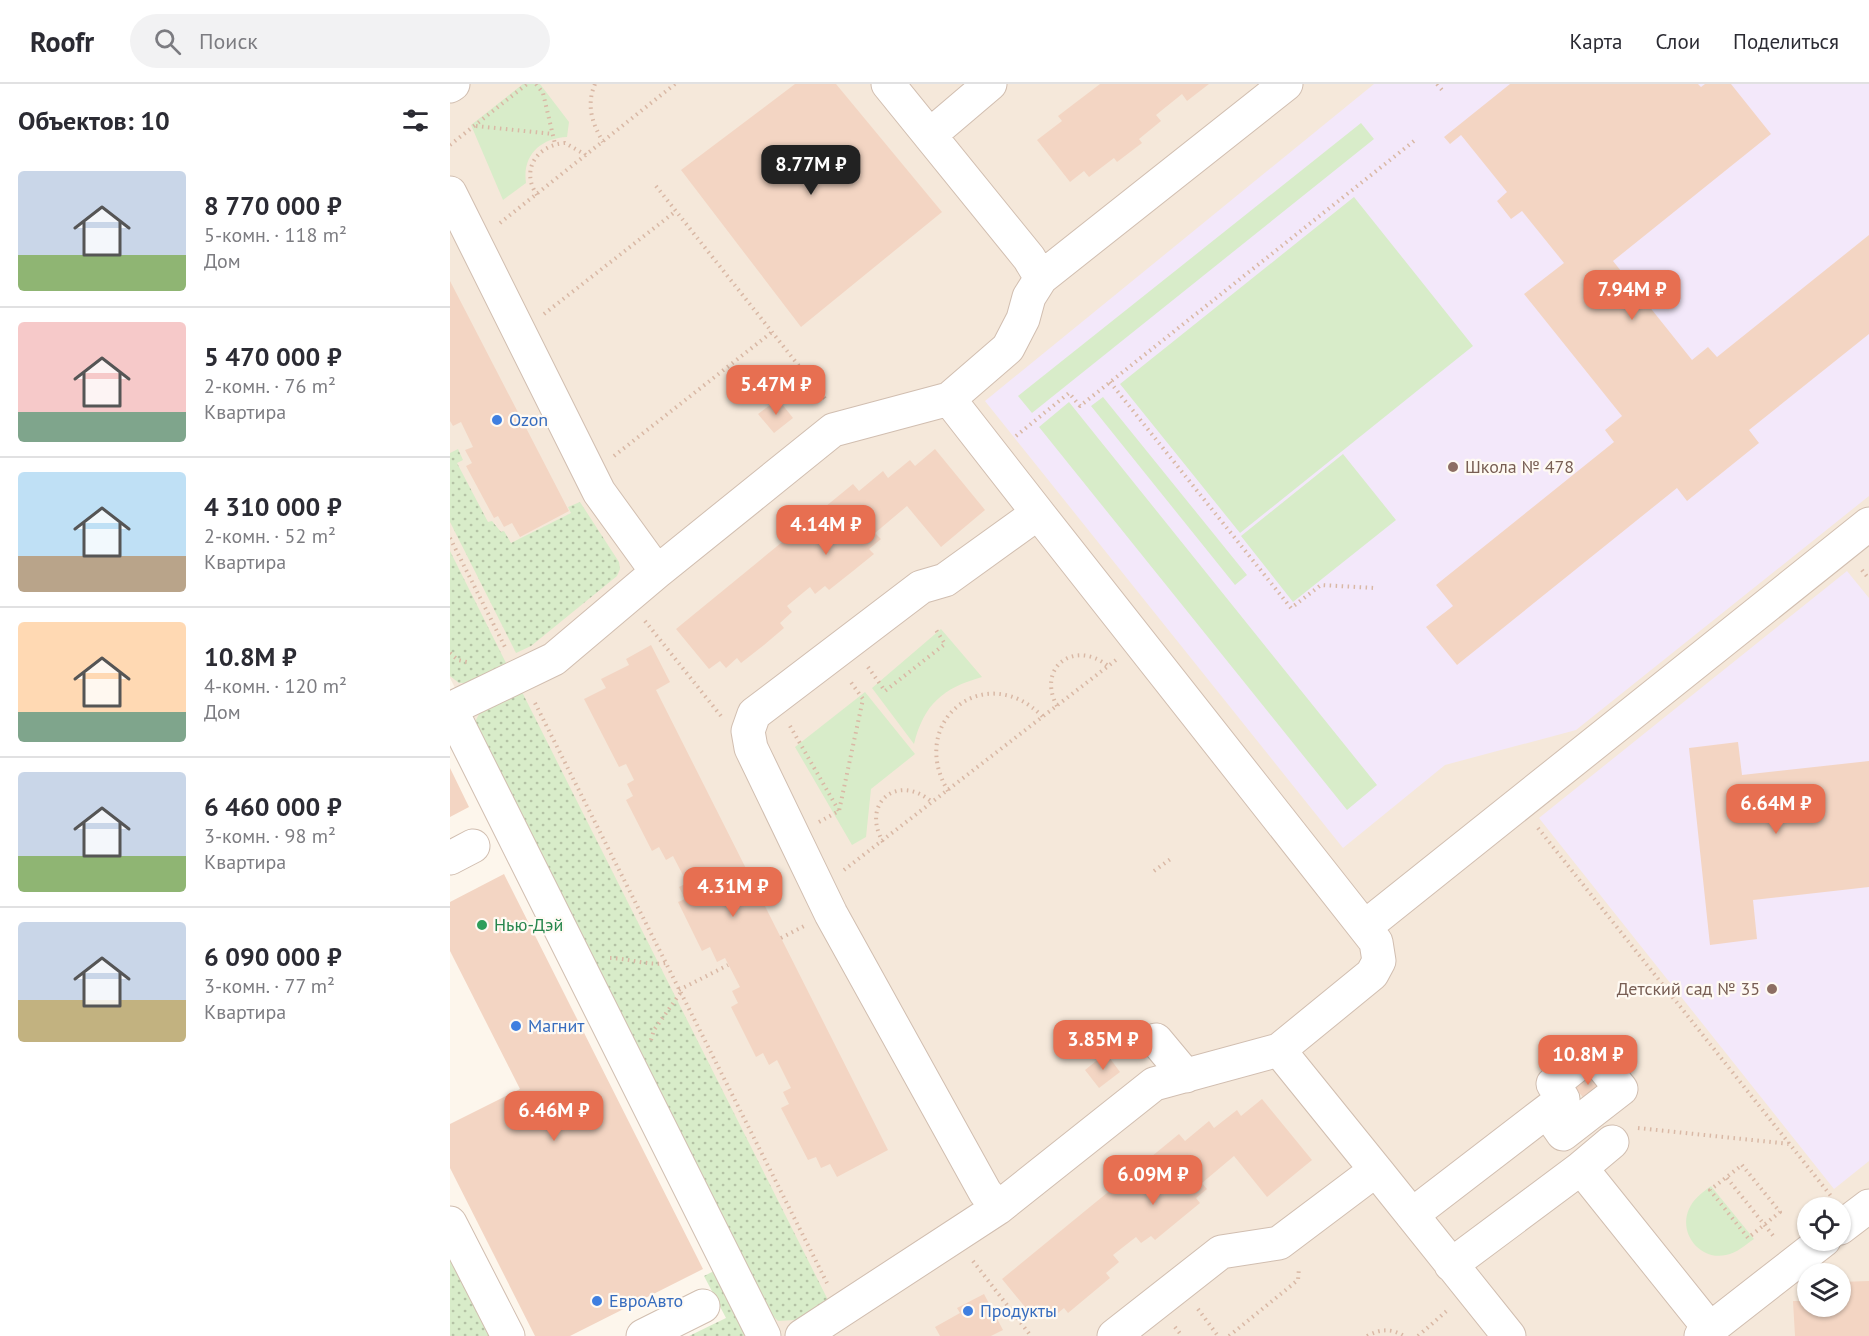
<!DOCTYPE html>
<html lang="ru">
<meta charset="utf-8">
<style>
body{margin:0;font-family:"PT Sans",sans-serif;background:#f2f2f3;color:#2b2b33;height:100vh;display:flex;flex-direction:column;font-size:22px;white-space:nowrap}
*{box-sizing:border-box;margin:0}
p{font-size:20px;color:#7c7c81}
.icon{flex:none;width:33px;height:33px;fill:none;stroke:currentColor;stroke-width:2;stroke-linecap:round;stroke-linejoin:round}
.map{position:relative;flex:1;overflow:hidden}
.side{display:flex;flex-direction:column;background:#fff;width:450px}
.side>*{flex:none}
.controls{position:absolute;left:1347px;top:1113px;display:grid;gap:12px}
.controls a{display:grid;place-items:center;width:54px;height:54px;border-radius:50%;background:#fff;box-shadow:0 2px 4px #0004;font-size:30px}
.price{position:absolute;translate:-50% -51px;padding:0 14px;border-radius:12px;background:#e76f51;color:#fff;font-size:20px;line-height:39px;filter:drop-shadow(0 2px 3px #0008)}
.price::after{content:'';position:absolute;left:50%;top:36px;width:18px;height:14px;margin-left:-9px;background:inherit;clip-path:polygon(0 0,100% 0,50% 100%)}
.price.active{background:#222;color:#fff}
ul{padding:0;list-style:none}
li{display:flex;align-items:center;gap:18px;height:150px;padding:0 18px}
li+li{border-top:2px solid #e1e1e2}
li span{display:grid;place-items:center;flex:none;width:168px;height:120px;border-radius:6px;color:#555}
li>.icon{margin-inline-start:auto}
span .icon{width:72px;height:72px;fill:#fffc;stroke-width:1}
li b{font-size:26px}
h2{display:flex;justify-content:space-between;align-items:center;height:72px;padding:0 18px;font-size:26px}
header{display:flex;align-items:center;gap:36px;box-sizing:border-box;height:84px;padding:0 30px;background:#fff;border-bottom:2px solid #e1e1e2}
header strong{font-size:28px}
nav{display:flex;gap:33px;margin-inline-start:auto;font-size:21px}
.search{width:420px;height:54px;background:#f2f2f3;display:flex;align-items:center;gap:15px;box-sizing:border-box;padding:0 21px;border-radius:33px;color:#7c7c81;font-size:22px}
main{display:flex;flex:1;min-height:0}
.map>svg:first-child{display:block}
.residential{fill:#f5e8da;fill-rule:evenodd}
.education{fill:#f3e8fa}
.grass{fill:url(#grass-dots)}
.park{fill:#d8ecc9}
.building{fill:#f3d5c3}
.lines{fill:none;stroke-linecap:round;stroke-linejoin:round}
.minor-casing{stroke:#d1beb0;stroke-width:35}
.path{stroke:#d9b8a5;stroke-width:4;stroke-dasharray:1.5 4.5;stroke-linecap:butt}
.minor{stroke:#fff;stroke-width:33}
.shop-dot{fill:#3f7fe0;stroke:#fffaf3;stroke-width:2}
.education-dot{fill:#8d6e63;stroke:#fffaf3;stroke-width:2}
.leisure-dot{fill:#2e9e5b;stroke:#fffaf3;stroke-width:2}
.labels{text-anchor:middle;stroke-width:4.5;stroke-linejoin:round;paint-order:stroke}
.shop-label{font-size:18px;fill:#366cbe;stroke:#fffaf3;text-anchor:start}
.education-label{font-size:18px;fill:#785e54;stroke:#fffaf3;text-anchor:start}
.leisure-label{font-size:18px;fill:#27864d;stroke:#fffaf3;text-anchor:start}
</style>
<header>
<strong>Roofr</strong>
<div class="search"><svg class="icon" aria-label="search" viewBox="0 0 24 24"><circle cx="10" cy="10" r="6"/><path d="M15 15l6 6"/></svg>Поиск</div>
<nav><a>Карта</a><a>Слои</a><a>Поделиться</a></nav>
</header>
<main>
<section class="side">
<h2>Объектов: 10<svg class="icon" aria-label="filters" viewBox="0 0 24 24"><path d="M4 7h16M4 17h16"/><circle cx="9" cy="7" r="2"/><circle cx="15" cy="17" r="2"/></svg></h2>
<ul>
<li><span style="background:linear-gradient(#c9d6e8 70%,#8fb573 0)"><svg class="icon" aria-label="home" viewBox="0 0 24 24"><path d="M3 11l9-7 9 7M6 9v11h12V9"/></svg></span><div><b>8 770 000 ₽</b><p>5-комн. · 118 m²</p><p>Дом</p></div></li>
<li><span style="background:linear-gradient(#f6c9c9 75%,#7fa58c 0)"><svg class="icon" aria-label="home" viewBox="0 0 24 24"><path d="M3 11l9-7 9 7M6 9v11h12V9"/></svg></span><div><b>5 470 000 ₽</b><p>2-комн. · 76 m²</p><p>Квартира</p></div></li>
<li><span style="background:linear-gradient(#bfe0f5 70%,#b9a48a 0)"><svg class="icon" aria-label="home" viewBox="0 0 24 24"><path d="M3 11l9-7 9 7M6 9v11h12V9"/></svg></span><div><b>4 310 000 ₽</b><p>2-комн. · 52 m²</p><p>Квартира</p></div></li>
<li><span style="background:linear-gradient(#ffd9b3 75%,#7fa58c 0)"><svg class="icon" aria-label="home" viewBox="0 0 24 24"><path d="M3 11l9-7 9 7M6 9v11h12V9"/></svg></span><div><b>10.8M ₽</b><p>4-комн. · 120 m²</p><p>Дом</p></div></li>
<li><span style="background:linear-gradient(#c9d6e8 70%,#8fb573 0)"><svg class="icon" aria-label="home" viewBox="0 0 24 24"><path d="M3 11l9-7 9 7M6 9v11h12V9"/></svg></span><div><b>6 460 000 ₽</b><p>3-комн. · 98 m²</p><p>Квартира</p></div></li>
<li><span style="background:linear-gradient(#c9d6e8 65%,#c2b280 0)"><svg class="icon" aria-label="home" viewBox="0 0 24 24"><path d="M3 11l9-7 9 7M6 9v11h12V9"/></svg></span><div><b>6 090 000 ₽</b><p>3-комн. · 77 m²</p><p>Квартира</p></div></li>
</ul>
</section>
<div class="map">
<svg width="1419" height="1252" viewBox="0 0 1419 1252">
<defs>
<pattern id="grass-dots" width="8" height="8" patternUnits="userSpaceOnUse" patternTransform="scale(1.5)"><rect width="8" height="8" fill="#d8ecc9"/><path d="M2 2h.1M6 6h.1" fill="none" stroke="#b4c2a5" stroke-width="1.8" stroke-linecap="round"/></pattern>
</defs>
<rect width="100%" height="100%" fill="#fdf6ec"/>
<path class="residential" d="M0,0H1419V1252H332L0,594ZM1358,1124H1390V1156H1358ZM1358,1190H1390V1222H1358Z"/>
<path class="education" d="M924,0H1419V412L1126,646L995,681L893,764L535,317Z
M1397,487L1419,514V1077L1384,1105L1089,734Z"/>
<path class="grass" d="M8,365L13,376L7,379L38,438L42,437L51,448L54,447L61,459L121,429L118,423L130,418L169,478L170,485L167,492L81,562L66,569L0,438V369Z
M0,467L57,581L21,599H9L0,592Z
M71,606L378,1216L345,1236L328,1237L321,1230L25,638L31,626Z
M0,1160L46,1252H0Z
M266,1186L294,1246V1252H239L276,1234L254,1192Z"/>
<path class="park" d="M73,0H90L119,38L117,53C91,54 72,71 76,99L53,116L21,41Z
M911,39L924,55L582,329L568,312Z
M904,113L1023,262L790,449L670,300Z
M653,313L797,491L785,501L641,322Z
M619,318L927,701L897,726L589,343Z
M893,370L946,436L843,518L791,452Z
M491,545L532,593C493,604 474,620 464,660L422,604Z
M415,608L465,670L421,705L416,753L402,761L345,663Z
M1261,1102L1304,1155C1295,1161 1287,1169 1276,1171C1250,1177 1228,1149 1239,1125C1243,1115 1253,1108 1261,1102Z"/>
<path class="building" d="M345,0H386L492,128L351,243L231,86Z
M650,0H759L737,17L732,10L706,31L711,37L689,55L692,59L667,78L664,74L639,93L634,87L620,98L587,56L612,37L608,32Z
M1060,0H1248L1251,3L1255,0H1281L1321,50L1163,177L1242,276L1258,263L1267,273L1419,151V250L1299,346L1309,359L1237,417L1227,404L1007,581L976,543L1003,522L986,501L1164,358L1155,346L1172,332L1074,210L1114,179L1072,127L1061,135L1047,117L1057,108L1011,51L1000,60L994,53Z
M0,197L119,427L70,453L62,439L54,443L48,432L44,434L16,382L22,379L15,366L23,363L11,338L3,342L0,337Z
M328,315L343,334L324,349L308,330Z
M485,365L535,426L491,463L457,422L425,449L431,455L419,465L424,470L403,487L379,506L375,502L365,510L360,503L337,522L342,528L330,539L334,544L314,561L291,579L287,574L276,584L270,577L259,585L226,545L403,400L409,407L433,387L438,394L460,376L465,382Z
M201,561L220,598L206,606L438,1066L387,1093L380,1080L371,1084L366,1073L358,1076L331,1024L339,1020L333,1008L341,1004L327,976L319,981L313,969L306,973L281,923L288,919L282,907L290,903L275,874L267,878L260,863L252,867L228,818L235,815L229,803L237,799L223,772L216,776L209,763L202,767L176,716L183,712L177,700L184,696L176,680L169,683L134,615L156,604L151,595L179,581L176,575Z
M1288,658L1292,691L1419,677V803L1303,816L1307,855L1260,861L1239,664Z
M0,684L19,723L0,733Z
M54,790L253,1185L120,1252H85L0,1084V1040L70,1005L0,867V818Z
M656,969L670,988L649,1004L635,986Z
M1140,987L1154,1004L1136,1017L1122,1000Z
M812,1015L862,1076L817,1113L784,1072L752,1099L757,1105L746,1114L750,1119L705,1156L701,1152L691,1159L686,1153L663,1171L669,1178L656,1189L660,1194L618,1229L614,1224L602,1234L596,1226L585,1235L552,1195L729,1050L735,1057L759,1037L764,1044L787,1026L791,1032Z
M1419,1197V1252H1345L1343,1217H1358V1222H1390V1198Z
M534,1210L553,1246L541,1252H490L485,1243L510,1229L507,1224Z"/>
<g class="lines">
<g class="minor-casing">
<path id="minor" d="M438,0L579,174L591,194
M0,2L3,0
M480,51L540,0
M0,109L149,408L207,488L104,575L0,625
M588,429L926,858L929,877L922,890L829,966
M207,488L383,346L499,315L558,264L573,235L579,213L591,194L836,0
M0,624L314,1252
M0,774L23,762
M916,842L1419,440
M706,956L736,992
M1131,1084L1162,1058
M926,1086L1059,1252
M548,1124L704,1000L829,966L926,1086L829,1159L771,1168L664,1252
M962,1131L976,1120L1097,1027L1113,1015L1103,1000L1142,969L1171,1005L1113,1050L1097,1027
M0,1139L58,1252
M1390,1144L1419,1122
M1001,1181L1131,1084L1260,1245
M193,1252L253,1222
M352,1252L548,1124L535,1108L381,830L301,664L298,647L304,630L471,503L495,496L588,429L499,315
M1251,1252L1374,1156"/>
</g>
<path class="path" d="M86,0L93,9L105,60
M145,0C136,21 142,39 153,58
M987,0L992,6
M26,42L103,50
M0,61L77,0
M206,102L376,316
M87,111C70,86 87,61 115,59L136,71
M50,139L225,0
M94,230L226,127
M660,298L841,524L871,501L925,504
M566,352L619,309L630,322L964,57
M164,372L322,248
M0,454L56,565
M1412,486L1419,495
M195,537L271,632
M0,569L8,576L21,579
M418,583L435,607L495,560L486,546
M85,619L377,1199
M607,622C586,583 625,555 658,582
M340,642L389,727
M498,707C456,637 536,574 593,633
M369,738L389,727L413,615L400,597
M1088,744L1381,1112
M433,758C410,718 449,688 483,719
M394,786L666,576
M704,787L722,774
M331,854L354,842
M160,874C178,874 198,882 216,879
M229,906L278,881
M201,956L204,946L231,908
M1188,1044L1340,1060
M1292,1081L1330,1128L1298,1154L1260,1106Z
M1277,1094L1325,1154
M523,1177L581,1252
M748,1225L768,1252
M725,1243L732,1252
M779,1252L848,1196L849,1184
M917,1252C930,1245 941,1244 954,1252
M968,1252L999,1225"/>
<use href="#minor" class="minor"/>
</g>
<g class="shop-dot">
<circle cx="47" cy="336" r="6"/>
<circle cx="66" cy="942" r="6"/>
<circle cx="147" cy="1217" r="6"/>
<circle cx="518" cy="1227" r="6"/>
</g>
<g class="education-dot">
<circle cx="1003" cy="383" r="6"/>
<circle cx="1322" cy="905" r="6"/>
</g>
<circle class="leisure-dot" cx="32" cy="841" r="6"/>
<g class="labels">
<g class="shop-label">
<text x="59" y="342">Ozon</text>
<text x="78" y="948">Магнит</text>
<text x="159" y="1223">ЕвроАвто</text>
<text x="530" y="1233">Продукты</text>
</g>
<g class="education-label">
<text x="1015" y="389">Школа № 478</text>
<text x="1310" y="911" text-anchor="end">Детский сад № 35</text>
</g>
<g class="leisure-label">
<text x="44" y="847">Нью-Дэй</text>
</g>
</g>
</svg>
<div class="controls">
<a><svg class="icon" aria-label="locate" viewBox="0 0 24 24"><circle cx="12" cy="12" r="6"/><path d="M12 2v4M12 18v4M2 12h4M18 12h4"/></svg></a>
<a><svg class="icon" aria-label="layers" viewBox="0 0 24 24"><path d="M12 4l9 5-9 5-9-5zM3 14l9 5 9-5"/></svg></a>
</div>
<b class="price active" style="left:361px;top:112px">8.77M ₽</b>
<b class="price" style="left:1182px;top:237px">7.94M ₽</b>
<b class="price" style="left:326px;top:332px">5.47M ₽</b>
<b class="price" style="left:376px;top:472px">4.14M ₽</b>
<b class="price" style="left:1326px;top:751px">6.64M ₽</b>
<b class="price" style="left:283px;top:834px">4.31M ₽</b>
<b class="price" style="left:653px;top:987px">3.85M ₽</b>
<b class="price" style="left:1138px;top:1002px">10.8M ₽</b>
<b class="price" style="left:104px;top:1058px">6.46M ₽</b>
<b class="price" style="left:703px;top:1122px">6.09M ₽</b>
</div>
</main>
